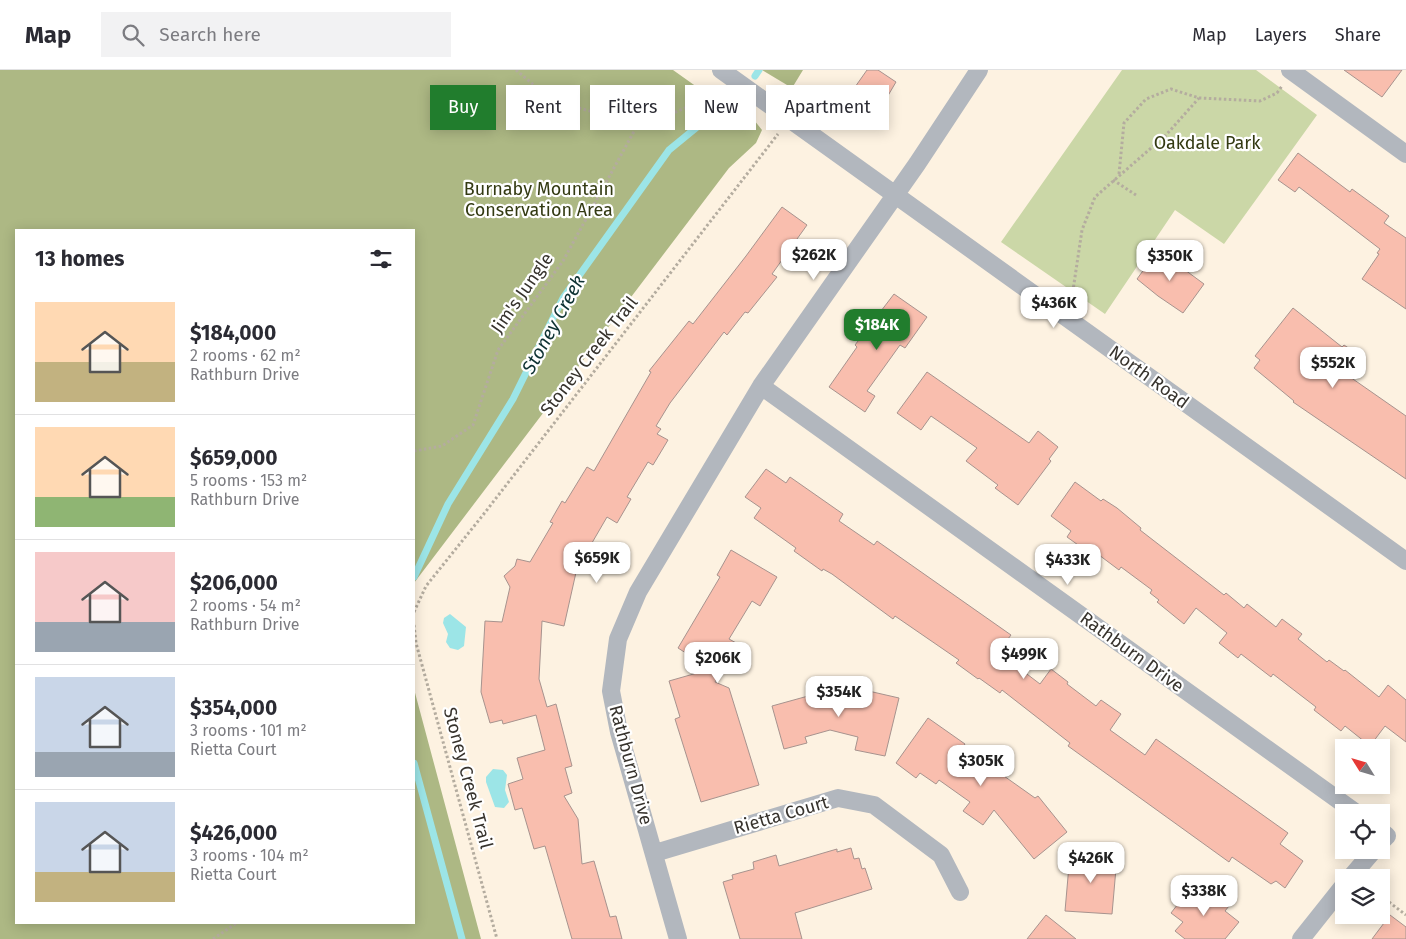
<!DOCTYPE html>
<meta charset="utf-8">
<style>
body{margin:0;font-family:"Fira Sans",sans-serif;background:#f2f2f3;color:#2b2b33;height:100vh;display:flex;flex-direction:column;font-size:19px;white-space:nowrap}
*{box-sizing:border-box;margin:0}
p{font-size:16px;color:#7c7c81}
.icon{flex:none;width:28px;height:28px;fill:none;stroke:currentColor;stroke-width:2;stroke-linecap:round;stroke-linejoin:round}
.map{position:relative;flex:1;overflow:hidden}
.details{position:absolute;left:15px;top:159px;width:400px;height:695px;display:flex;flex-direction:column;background:#fff;border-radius:0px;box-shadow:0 2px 12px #0003}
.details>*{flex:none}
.hud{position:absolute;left:430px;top:15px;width:475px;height:45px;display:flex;gap:10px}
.needle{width:32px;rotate:307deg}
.buttons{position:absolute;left:1335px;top:669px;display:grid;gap:10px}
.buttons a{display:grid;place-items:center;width:55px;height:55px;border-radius:0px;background:#fff;box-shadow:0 2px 12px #0003;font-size:25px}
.price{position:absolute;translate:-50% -42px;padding:0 11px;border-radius:10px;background:#fff;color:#222;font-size:16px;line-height:32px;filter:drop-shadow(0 1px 2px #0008)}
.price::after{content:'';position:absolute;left:50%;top:30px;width:15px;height:11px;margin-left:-8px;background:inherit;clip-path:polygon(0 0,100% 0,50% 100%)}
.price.selected{background:#217d2d;color:#fff}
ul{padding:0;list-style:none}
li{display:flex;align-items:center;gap:15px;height:125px;padding:0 20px}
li+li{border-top:1px solid #e1e1e2}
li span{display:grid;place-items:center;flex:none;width:140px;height:100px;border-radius:0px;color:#555}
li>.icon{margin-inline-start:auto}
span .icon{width:60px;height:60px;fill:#fffc;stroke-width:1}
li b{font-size:21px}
h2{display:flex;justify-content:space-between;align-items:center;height:60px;padding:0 20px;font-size:21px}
.pill{padding:0 18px;border-radius:0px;background:#fff;box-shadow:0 2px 12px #0003;font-size:18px;line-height:45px}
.pill.selected{background:#217d2d;color:#fff}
header{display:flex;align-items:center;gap:30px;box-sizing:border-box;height:70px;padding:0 25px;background:#fff;border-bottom:1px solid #e1e1e2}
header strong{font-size:24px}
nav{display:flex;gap:28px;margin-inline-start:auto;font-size:18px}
.search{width:350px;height:45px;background:#f2f2f3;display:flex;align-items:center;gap:12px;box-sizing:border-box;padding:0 18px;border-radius:0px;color:#7c7c81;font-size:19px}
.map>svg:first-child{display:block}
.green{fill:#cbd7a7}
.forest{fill:#adb884}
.water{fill:#9ce5e7}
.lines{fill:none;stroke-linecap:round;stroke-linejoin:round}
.stream{stroke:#9ce5e7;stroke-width:7}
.building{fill:#f9beae;stroke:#a7938e}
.path{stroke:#b4ac9f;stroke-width:3;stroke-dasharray:2.5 2.5;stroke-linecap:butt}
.street{stroke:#b2b7be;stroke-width:18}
.labels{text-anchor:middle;stroke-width:4.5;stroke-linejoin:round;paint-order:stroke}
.park-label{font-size:18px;fill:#333a12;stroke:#fff}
.street-label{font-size:18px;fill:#37332d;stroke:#fff}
.water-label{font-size:19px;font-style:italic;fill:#0e3233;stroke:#fff}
</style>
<header>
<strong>Map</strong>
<div class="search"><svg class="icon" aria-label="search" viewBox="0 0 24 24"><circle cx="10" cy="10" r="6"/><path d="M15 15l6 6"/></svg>Search here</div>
<nav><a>Map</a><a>Layers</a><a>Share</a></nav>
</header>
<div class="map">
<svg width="1406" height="869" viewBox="0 0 1406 869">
<rect width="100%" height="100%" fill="#fdf2e1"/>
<path class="green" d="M1122,0H1256L1317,45L1224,174L1175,140L1105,244L1001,172Z"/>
<path class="forest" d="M0,0H673L742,49L754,50L762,60L756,73L729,98L414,513V160H16V852H414V619L481,869H0Z
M762,0H803L792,18Z"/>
<path class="water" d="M450,544L466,557L464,576L458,580L450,578L446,572L448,564L443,553L444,548Z
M493,699L503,700L507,705L505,720L509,732L504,738L495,737L486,712V707Z"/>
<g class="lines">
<path class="stream" d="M755,6L759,0
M414,507L448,434L513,329L563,228L669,80L730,30
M414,693L462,869"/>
</g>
<path class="building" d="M867,0H878L896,12L876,46L848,27Z
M1344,0H1402L1382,27Z
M1298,83L1350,122L1352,119L1389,146L1384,153L1406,168V239L1362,209L1379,184L1377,183L1380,179L1299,117L1295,122L1278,110Z
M782,137L807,155L772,204L777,207L748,243L745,242L727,265L724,262L670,333L656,356L661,359L657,364L668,370L653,395L648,392L627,427L631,429L617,453L607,447L589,478L597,482L585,503L577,498L564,556L542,551L539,609L547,637L556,634L572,696L565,698L572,723L564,726L578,749L582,794L594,791L610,847L616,846L622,869H572L545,776L534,779L522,738L515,740L508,714L523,709L517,688L545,680L536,645L503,654L502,650L490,653L481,622L485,551L502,552L510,517L504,506L515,496L517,489L530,492L553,453L550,452L562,431L565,433L587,397L594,401L651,302L649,301L689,251L693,254L746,186Z
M1158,180L1204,214L1183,243L1158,226L1137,209Z
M894,224L927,247L905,278L900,275L867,321L875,326L865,342L829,317L857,277L855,275Z
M1293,238L1342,277L1344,275L1359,285L1350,298L1355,301L1350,307L1406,346V409L1293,332L1294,331L1254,298L1260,290L1255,286Z
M927,302L1029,373L1038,361L1058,377L1049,389L1051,391L1018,435L995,418L998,415L966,391L977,378L931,346L921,360L897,343Z
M766,399L786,413L790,407L843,444L839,451L874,475L877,471L1011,565L998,582L1040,614L1051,599L1068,612L1067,614L1096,636L1101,630L1121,644L1110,660L1145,685L1156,669L1288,763L1280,774L1303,791L1285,818L1276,811L1271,814L1232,787L1229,792L1068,676L1070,673L1002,620L1000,623L979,608L978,609L956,593L959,590L895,546L893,549L832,504L823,499L822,501L794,481L796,478L754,448L761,438L745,427Z
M1075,412L1101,431L1103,429L1117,438L1141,458L1140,460L1224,525L1226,523L1244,538L1247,534L1276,557L1282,549L1302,564L1298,569L1327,592L1329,590L1344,601L1345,600L1379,627L1388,615L1406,630V672L1385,656L1370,676L1345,656L1341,661L1314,640L1316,637L1273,604L1271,607L1241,584L1238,588L1219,573L1227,563L1196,538L1184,554L1157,532L1159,530L1150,523L1152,520L1121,497L1119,500L1095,482L1092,485L1067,467L1071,461L1051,446Z
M731,480L777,507L760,536L752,531L729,569L738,574L715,612L729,618L759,715L701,732L675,649L680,647L669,611L711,599L678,578L720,507L717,505Z
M838,614L899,628L885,686L855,680L858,667L830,660L805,667L807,673L784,679L772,636L837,618Z
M928,648L965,674L963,677L1035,728L1038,726L1067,762L1034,789L994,740L983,755L963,741L970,732L939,710L936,714L920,703L916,708L896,693Z
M851,778L854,789L859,788L862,799L865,798L872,819L795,843L802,869H740L723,812L733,809L732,805L754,799L753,792L776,785L779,796L837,779V782Z
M1070,784L1117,787L1112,844L1065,841Z
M1191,817L1201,825L1206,819L1229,836L1225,841L1239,852L1225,869H1185L1175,861L1183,852L1171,843Z
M1046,845L1076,869H1027Z
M1390,845L1406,857V869H1372Z"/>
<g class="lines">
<path class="path" d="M516,0L553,31L638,54L666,46L720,23
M1119,104L1124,53L1146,29L1171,19L1199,28L1260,31L1277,23L1282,16
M1113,110L1136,125
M1072,227L1082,160L1095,127L1166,65L1199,28
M414,381L442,376L473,355L498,280L563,191L638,54
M414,542L426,516L483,445L778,64
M414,555L416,573L497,869
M1381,826L1406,845
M213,869L238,852"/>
<path class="street" d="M721,0L1406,491
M1290,0L1406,84
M761,316L1355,742
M1381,761L1387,766L1381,772
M655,783L838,728L874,735L941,785L960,822
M1350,808L1374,780
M678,869L619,662L611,621L618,569L638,522L761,316L917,94L979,0
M1301,869L1344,815"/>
</g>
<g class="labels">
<g class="park-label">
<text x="1207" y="79">Oakdale Park</text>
<text x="539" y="125">Burnaby Mountain<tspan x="539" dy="21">Conservation Area</tspan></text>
</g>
<g class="street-label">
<text transform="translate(522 223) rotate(-55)" y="6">Jim's Jungle</text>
<text transform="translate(589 286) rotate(-52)" y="6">Stoney Creek Trail</text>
<text transform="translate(1149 307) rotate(36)" y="6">North Road</text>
<text transform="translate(1132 582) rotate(36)" y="6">Rathburn Drive</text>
<text transform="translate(631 695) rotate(75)" y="6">Rathburn Drive</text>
<text transform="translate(468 708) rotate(75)" y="6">Stoney Creek Trail</text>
<text transform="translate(781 745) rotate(-16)" y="6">Rietta Court</text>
</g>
<g class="water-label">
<text transform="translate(553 254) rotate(-61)" y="7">Stoney Creek</text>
</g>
</g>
</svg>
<div class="buttons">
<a><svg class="needle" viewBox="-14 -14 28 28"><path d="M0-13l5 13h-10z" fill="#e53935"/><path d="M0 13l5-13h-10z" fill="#7c7c81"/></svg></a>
<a><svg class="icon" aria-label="locate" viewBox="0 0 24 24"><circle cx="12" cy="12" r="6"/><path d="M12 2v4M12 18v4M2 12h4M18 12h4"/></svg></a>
<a><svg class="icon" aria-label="layers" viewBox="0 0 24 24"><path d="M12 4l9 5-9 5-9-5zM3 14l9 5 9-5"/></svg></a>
</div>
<b class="price" style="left:814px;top:211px">$262K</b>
<b class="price" style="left:1170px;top:212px">$350K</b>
<b class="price" style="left:1054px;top:259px">$436K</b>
<b class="price selected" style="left:877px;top:281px">$184K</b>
<b class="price" style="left:1333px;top:319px">$552K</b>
<b class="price" style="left:597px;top:514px">$659K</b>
<b class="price" style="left:1068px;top:516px">$433K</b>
<b class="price" style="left:1024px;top:610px">$499K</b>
<b class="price" style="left:718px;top:614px">$206K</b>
<b class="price" style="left:839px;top:648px">$354K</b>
<b class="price" style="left:981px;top:717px">$305K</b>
<b class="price" style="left:1091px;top:814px">$426K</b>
<b class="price" style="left:1204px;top:847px">$338K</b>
<div class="hud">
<a class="pill selected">Buy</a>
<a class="pill">Rent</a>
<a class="pill">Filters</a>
<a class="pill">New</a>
<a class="pill">Apartment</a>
</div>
<section class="details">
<h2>13 homes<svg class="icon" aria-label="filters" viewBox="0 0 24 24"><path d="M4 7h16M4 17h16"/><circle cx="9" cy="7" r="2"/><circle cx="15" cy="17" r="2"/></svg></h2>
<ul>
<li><span style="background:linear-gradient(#ffd9b3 60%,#c2b280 0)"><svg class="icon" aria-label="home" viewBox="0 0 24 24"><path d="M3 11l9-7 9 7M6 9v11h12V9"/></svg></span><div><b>$184,000</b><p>2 rooms · 62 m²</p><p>Rathburn Drive</p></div></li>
<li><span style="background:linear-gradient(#ffd9b3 70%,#8fb573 0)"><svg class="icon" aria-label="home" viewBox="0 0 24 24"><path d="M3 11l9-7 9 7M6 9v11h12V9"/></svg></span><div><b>$659,000</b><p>5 rooms · 153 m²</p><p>Rathburn Drive</p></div></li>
<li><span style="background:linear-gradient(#f6c9c9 70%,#9aa5b1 0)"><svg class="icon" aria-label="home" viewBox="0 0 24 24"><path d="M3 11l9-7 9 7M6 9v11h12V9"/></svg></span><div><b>$206,000</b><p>2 rooms · 54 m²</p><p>Rathburn Drive</p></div></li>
<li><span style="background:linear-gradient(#c9d6e8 75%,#9aa5b1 0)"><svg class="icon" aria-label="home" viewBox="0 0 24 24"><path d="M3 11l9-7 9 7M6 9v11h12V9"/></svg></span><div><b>$354,000</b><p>3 rooms · 101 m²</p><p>Rietta Court</p></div></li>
<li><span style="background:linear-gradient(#c9d6e8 70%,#c2b280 0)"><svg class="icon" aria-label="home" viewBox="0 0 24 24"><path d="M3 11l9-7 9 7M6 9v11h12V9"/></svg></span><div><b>$426,000</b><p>3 rooms · 104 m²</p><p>Rietta Court</p></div></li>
</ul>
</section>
</div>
